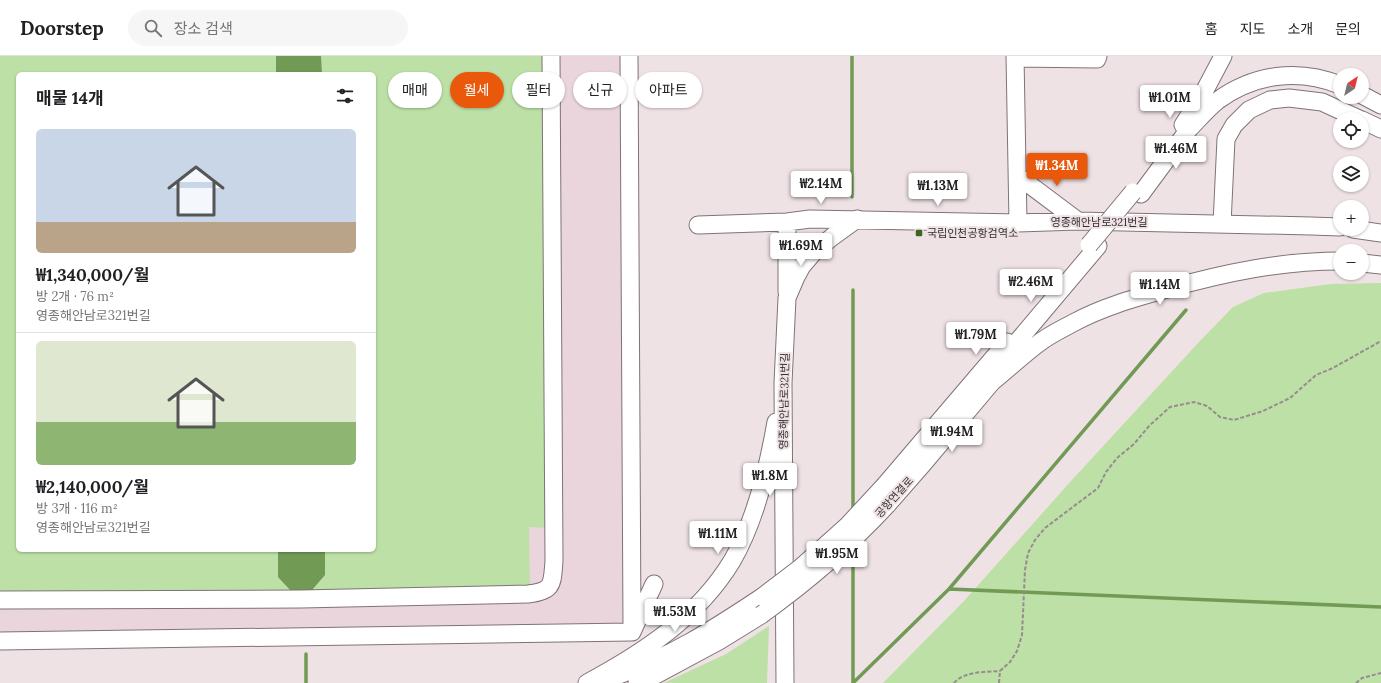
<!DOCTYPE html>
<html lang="ko">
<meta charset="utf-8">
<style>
body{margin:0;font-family:Lora,"Noto Sans KR",serif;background:#f6f6f6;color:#202124;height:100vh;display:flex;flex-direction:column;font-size:15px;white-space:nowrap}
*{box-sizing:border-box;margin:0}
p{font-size:13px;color:#757577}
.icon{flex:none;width:22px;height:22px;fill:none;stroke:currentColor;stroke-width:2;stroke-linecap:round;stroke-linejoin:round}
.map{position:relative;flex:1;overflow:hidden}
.details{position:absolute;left:16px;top:16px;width:360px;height:480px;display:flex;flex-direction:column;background:#fff;border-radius:6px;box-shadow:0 1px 3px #0004}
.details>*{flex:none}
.banner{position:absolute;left:388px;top:16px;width:380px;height:36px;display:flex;gap:8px}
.needle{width:26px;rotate:35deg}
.controls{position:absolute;left:1333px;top:12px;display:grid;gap:8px}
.controls a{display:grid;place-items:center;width:36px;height:36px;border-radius:50%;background:#fff;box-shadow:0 1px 3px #0004;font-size:20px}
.price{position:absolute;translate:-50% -34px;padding:0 9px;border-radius:4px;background:#fff;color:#222;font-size:13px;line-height:26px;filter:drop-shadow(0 1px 2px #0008)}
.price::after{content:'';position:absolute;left:50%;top:24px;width:12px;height:9px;margin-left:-6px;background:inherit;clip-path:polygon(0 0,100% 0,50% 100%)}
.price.on{background:#ea580c;color:#fff}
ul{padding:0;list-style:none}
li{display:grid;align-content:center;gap:8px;height:212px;padding:0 20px}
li+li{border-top:1px solid #e0e0e0}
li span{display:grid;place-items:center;height:124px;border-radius:6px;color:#555}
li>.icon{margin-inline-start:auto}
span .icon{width:72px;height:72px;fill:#fffc;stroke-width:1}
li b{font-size:17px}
h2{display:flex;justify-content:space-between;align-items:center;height:48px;padding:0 20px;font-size:17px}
.pill{padding:0 14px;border-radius:18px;background:#fff;box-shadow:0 1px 3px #0004;font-size:14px;line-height:36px}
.pill.on{background:#ea580c;color:#fff}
header{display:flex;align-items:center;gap:24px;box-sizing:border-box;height:56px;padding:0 20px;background:#fff;border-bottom:1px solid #e0e0e0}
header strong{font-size:19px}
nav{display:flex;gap:22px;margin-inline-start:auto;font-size:14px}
.search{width:280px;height:36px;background:#f6f6f6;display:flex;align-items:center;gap:10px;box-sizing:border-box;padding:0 14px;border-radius:22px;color:#757577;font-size:15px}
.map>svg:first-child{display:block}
.built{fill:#ead5dc;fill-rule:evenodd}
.green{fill:#bce0a5;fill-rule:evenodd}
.water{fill:#719a55}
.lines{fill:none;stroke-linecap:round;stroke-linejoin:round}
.stream{stroke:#719a55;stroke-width:3.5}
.minor-casing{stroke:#7f7377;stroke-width:19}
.path{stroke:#968c8f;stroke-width:2;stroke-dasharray:4 2;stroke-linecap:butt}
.minor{stroke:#fff;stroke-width:17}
.minor-bridge-casing{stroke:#7f7377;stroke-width:19;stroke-linecap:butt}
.minor-bridge{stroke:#fff;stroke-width:17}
.poi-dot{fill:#3e641e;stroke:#efe2e5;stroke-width:1.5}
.labels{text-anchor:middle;stroke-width:4;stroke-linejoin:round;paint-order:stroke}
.street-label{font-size:11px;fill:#342f30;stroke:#efe2e5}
.poi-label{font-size:11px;fill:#342f30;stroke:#efe2e5;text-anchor:start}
</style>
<header>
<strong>Doorstep</strong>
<div class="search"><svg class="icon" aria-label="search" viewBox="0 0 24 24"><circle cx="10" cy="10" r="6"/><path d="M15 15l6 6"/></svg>장소 검색</div>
<nav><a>홈</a><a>지도</a><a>소개</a><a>문의</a></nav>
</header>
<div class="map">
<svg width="1381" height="627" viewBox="0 0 1381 627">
<rect width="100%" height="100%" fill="#efe2e5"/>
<path class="built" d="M0,0H624L626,571L0,578ZM18,18H374V494H18Z"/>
<path class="green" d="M0,0H548L550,472L529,471L530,535L0,540ZM18,18H374V494H18Z
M1381,227V627H883L964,545L1071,425L1199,286L1233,251L1264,237L1331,228Z
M769,570L767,627H664L726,598Z"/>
<path class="water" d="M276,0H321L322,18H276Z
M278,494H325V519L312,534L291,535L278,521Z"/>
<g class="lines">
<path class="stream" d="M852,0V141
M853,234V455
M853,491V627
M949,533L1381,551
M306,598V627
M853,627L949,533L1186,254"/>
<g class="minor-casing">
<path id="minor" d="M629,0L632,571
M1015,0L1018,167
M1015,2L1097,3L1098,0
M1362,39L1381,49
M1362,64L1381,73
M1183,69L1204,36L1223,0
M1018,120L1078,165
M1141,138L1189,73C1198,64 1207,53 1217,45C1254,18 1298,12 1340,29
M1222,168L1226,83L1234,69L1249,54L1270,44L1289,42L1322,46L1359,63
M698,169L787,166L810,163L1018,167L1078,165L1311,170L1340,171
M1353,173L1381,177
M1362,207L1381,209
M787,236V166
M992,326C1008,313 1023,299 1039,287C1049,279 1062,273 1073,267C1102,251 1135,242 1167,233C1224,217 1281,205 1340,205
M885,429L1007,286
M887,449L923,408L992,326L1017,286L1098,190
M0,544L301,543L528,538C554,535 552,528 554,505L551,0
M0,585L632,576L654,528
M613,621C667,603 714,573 762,541
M587,627C643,597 698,561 732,505C756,464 768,412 776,366
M637,627L652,621L719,585L761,559
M785,627L783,327L787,242L796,221L802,210L814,196L832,181L857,163"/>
</g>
<path class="path" d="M954,627C964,615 986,616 1000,615
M999,627L1000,615L1010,606L1017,595L1022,579L1025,514L1028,497L1035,484L1045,472L1098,432L1106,416L1117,402L1134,388L1149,370L1170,351L1194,346L1207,350L1220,361L1234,364L1263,355L1290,342L1316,319L1333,312L1381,285
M1356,627L1362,622L1381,617"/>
<use href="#minor" class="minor"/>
<g class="minor-bridge-casing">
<path id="minor-bridge" d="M1089,189L1133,136
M762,541L800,512L848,469L885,429
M761,559C807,526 849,490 887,449"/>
</g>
<use href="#minor-bridge" class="minor-bridge"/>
</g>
<rect class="poi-dot" x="915" y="173" width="8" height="8" rx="2"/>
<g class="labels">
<g class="street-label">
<text x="1099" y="170">영종해안남로321번길</text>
<text transform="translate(784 345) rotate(-89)" y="4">영종해안남로321번길</text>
<text transform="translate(894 441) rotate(-48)" y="4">공항연결로</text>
</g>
<g class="poi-label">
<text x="927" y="181">국립인천공항검역소</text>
</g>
</g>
</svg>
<div class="controls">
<a><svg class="needle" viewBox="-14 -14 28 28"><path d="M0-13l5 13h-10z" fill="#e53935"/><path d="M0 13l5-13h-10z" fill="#757577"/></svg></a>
<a><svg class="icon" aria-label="locate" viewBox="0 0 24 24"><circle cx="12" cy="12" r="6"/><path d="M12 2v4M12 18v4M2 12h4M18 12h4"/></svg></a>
<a><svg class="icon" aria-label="layers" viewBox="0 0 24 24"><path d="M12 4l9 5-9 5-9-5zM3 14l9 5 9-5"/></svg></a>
<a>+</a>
<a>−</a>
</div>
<b class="price" style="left:1170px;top:63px">₩1.01M</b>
<b class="price" style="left:1176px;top:114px">₩1.46M</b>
<b class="price on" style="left:1057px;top:131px">₩1.34M</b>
<b class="price" style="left:821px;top:149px">₩2.14M</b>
<b class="price" style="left:938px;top:151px">₩1.13M</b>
<b class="price" style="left:801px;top:211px">₩1.69M</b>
<b class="price" style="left:1031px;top:247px">₩2.46M</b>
<b class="price" style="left:1160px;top:250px">₩1.14M</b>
<b class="price" style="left:976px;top:300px">₩1.79M</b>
<b class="price" style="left:952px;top:397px">₩1.94M</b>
<b class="price" style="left:770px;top:441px">₩1.8M</b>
<b class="price" style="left:718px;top:499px">₩1.11M</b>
<b class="price" style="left:837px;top:519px">₩1.95M</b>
<b class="price" style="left:675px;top:577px">₩1.53M</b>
<div class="banner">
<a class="pill">매매</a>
<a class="pill on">월세</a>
<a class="pill">필터</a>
<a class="pill">신규</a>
<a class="pill">아파트</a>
</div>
<section class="details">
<h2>매물 14개<svg class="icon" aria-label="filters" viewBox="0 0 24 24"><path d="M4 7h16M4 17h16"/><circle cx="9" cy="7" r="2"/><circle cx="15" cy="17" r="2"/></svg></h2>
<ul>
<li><span style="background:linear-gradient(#c9d6e8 75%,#b9a48a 0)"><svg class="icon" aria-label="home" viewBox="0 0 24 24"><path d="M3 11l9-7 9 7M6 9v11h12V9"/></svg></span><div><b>₩1,340,000/월</b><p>방 2개 · 76 m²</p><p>영종해안남로321번길</p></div></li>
<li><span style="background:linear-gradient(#dfe7d0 65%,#8fb573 0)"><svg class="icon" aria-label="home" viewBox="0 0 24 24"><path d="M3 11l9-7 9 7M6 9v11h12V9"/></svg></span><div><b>₩2,140,000/월</b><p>방 3개 · 116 m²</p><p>영종해안남로321번길</p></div></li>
</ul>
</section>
</div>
